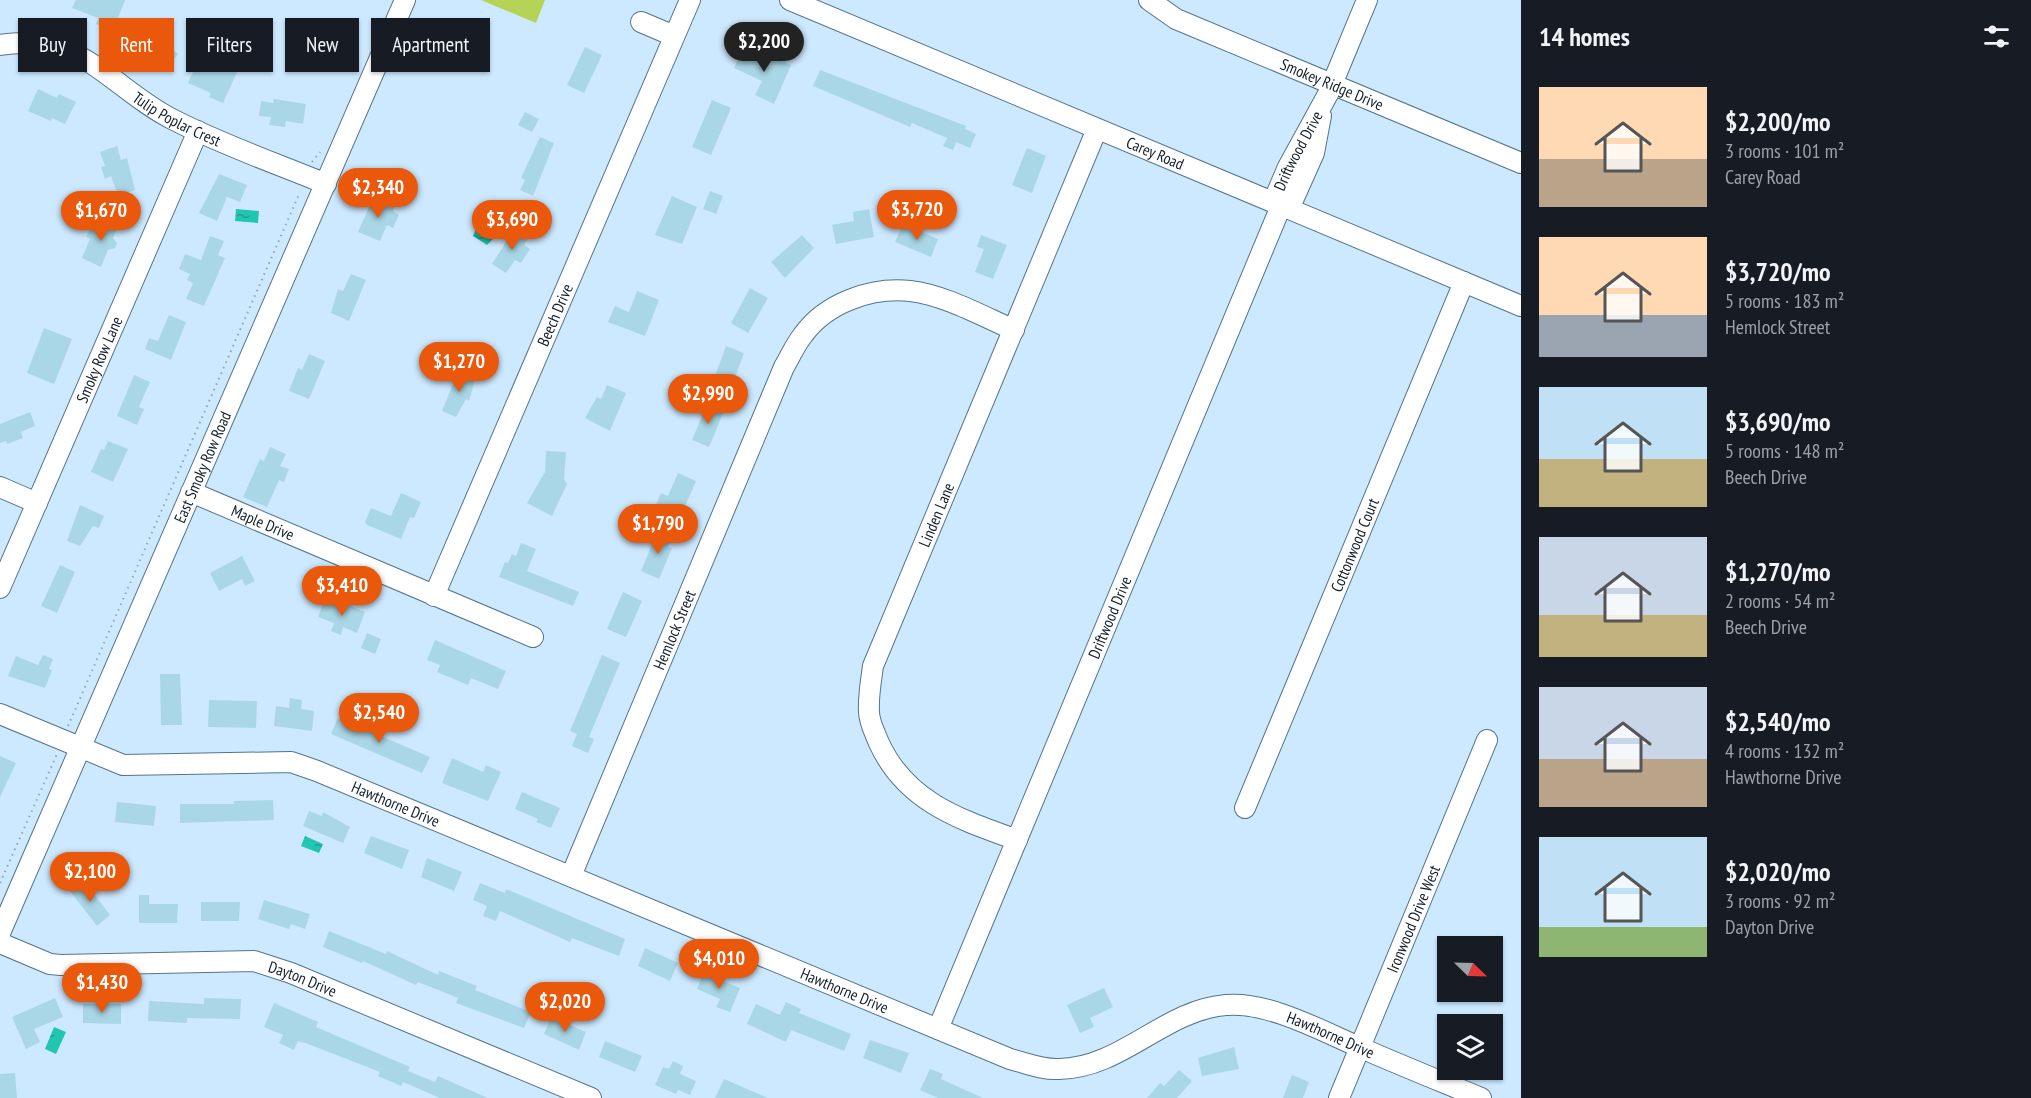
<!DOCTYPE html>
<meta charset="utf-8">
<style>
body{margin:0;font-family:"PT Sans Narrow",sans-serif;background:#242831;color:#f1f3f6;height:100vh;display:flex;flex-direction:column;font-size:22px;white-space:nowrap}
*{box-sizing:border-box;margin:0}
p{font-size:20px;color:#9ea1a6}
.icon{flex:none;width:33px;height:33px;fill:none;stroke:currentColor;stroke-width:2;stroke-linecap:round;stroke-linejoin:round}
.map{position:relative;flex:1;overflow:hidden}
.side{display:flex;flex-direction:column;background:#171b24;width:510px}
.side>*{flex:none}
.top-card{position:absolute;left:18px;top:18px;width:570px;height:54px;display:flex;gap:12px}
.needle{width:39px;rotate:113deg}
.tools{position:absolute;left:1437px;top:936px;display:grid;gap:12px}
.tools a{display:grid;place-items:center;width:66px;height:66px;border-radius:0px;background:#171b24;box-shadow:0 2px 4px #0004;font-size:30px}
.price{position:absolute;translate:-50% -51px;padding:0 14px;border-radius:21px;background:#ea580c;color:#fff;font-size:20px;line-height:39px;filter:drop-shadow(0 2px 3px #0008)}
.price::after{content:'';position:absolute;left:50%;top:36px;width:18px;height:14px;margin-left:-9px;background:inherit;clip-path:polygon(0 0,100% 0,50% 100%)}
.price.current{background:#222;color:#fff}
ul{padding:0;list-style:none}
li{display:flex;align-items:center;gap:18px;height:150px;padding:0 18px}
li span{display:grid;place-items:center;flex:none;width:168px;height:120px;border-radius:0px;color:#555}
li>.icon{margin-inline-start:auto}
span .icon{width:72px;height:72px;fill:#fffc;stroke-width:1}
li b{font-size:26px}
h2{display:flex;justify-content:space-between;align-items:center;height:72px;padding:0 18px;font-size:26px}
.chip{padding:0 21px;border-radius:0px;background:#171b24;box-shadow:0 2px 4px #0004;font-size:21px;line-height:54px}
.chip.current{background:#ea580c;color:#fff}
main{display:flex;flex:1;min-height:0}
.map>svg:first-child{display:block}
.green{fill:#b5d357}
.water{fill:url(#water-ripples)}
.building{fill:#aad7e7}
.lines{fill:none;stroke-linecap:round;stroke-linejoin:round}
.minor-casing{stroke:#54748c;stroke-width:22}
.path{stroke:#8fa6b8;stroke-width:2;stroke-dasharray:1.5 4.5;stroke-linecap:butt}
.minor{stroke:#fff;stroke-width:20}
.labels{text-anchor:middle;stroke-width:6;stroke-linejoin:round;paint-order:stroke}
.street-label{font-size:16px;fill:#13202a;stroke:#cde9ff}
</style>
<main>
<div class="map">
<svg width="1521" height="1098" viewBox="0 0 1521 1098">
<defs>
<pattern id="water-ripples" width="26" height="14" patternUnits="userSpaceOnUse" patternTransform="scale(1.5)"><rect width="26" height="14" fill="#22c5b0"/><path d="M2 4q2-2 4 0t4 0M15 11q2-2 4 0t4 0" fill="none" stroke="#1ca08f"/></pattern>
</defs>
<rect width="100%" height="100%" fill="#cde9ff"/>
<path class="green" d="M481,0H545L536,23Z"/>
<path class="water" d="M236,209L259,211L258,223L235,221Z
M477,226L494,238L487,245L473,236Z
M305,836L323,844L319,853L301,846Z
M54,1027L66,1032L56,1054L45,1049Z"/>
<path class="building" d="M76,0H125L113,31L96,24L98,18L72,8Z
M460,21L484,32L479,43L474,41L465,62L445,53Z
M140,25L178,54L168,67L128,40Z
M585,47L602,55L584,93L567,85Z
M743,48L771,61L773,57L791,65L774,104L755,95L762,81L734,68Z
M199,59L223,69L225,64L238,70L223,103L209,97L211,93L188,83Z
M820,70L966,126L965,129L976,134L970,148L956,142L953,150L943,146L947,138L912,123L910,127L813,86Z
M38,89L57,98L59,94L76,102L65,124L52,118L51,121L28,111Z
M274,99L306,104L303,124L286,121L285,127L269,125L271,117L259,116L261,101L273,103Z
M712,100L731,108L711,155L692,147Z
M525,112L539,119L532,132L518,125Z
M540,137L554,143L533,196L520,190L525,180L521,178Z
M117,146L121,160L127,158L135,190L118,195L111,176L105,179L101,167L105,166L100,152Z
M1027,148L1046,156L1032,193L1012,185Z
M219,174L247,185L240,202L227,197L217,221L199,213Z
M710,191L723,196L716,214L703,209Z
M374,196L395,205L393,211L399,215L393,228L387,225L380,241L358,232Z
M672,196L697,207L682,244L655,235Z
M869,209L874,237L836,244L832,225L854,221L853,212Z
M105,218L119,224L113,238L117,243L115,248L108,250L101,267L82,258L90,239L86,237L92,225L100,228Z
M903,224L938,239L931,257L895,242Z
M515,228L529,237L524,245L530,249L521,263L515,260L506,273L492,264Z
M802,235L814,248L785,278L771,262Z
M981,235L1007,245L993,279L975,272L984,249L977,247Z
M210,236L224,241L218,255L225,258L204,306L186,299L193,283L187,280L190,274L179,269L185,254L201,260Z
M351,274L366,280L349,321L331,313L338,289L343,291Z
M750,288L768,298L748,333L731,323Z
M637,291L659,300L645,336L608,322L615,306L629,312Z
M169,315L186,322L171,360L145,349L149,338L158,341Z
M44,328L72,339L54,384L27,373Z
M726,346L744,353L730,391L712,384Z
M309,354L325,361L309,399L289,391L298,368L302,370Z
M459,369L476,376L469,401L466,399L456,417L442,411Z
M134,375L150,382L139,407L144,409L137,425L117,416Z
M607,385L626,393L610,431L585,418L597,397L601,399Z
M707,404L724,411L709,447L692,440Z
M30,412L35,426L21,432L23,438L7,444L6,441L0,443V424Z
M108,441L128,449L113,482L91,472L101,449L104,450Z
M270,447L286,454L280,466L289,469L284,482L279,480L267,507L243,497L260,459L264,461Z
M546,451L566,452L564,479L567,484L552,516L527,503L545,472Z
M678,473L696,481L680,518L655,507L661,493L668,496Z
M401,493L421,502L414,518L410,517L401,539L367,525L365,522L371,508L391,516Z
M80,505L104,516L99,528L93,526L80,546L67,541Z
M658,530L672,537L668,547L672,548L659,579L641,571Z
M521,543L536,549L527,571L579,592L573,606L499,577L505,562L508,563L512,554L516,556Z
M242,556L255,581L245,586L242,579L219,591L210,573Z
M60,565L75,572L57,613L41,606Z
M623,592L642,601L626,637L607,629Z
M324,601L344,608L345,604L365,612L357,633L343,627L341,635L331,631L334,623L318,617Z
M367,633L381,639L375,654L361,648Z
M435,640L506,671L498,689L471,678L468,685L437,672L440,665L427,660Z
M43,655L53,659L49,669L52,670L45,688L8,676L16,656L38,665Z
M602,655L620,663L589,737L594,739L588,753L572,746L577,734L570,731Z
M160,674H180L182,725H161Z
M290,698L302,700L301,709L314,711L312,731L274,726L276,706L289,708Z
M209,700L257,701L256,728L208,727Z
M338,718L354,725L357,718L372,724L369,731L430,757L422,773L331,734Z
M0,756L16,763L0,797Z
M452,758L483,772L486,765L501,772L488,801L442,783Z
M522,792L560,808L551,828L536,822L538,819L515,809Z
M273,800L274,820L180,823V804H234V801Z
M117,802L156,806L154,826L115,822Z
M309,811L322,816L323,812L350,827L343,843L303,826Z
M371,836L409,850L402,869L364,853Z
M427,858L462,872L454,891L421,877Z
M84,881L110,915L97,926L70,891Z
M480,883L505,893L506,889L625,939L619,956L572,938L570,942L500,911L496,921L483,916L487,906L473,900Z
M139,895H149V904H178L177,923H139Z
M264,900L310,914L305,929L291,924L289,929L258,919Z
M201,902H240L239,921H201Z
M329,931L386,954L387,951L438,975L439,971L477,986L475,990L531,1012L524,1028L456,1003L458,998L418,982L416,985L363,961L362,963L323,947Z
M645,948L678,963L670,981L638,966Z
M705,969L720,975L718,979L740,988L730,1012L716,1007L720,999L697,989Z
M1104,988L1113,1007L1090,1018L1094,1027L1080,1033L1067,1005Z
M55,998L63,1017L34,1029L40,1042L26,1049L12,1017Z
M204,998L241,999L240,1019L187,1018V1023L148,1021L149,1001L204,1004Z
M786,1002L801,1009L799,1013L851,1034L844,1051L791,1030L786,1042L747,1024L756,1004L780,1015Z
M274,1003L318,1022L316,1027L410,1067L408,1071L435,1082L438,1076L488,1098H440L403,1082L401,1086L378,1076L380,1072L308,1044L298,1041L294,1050L279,1043L283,1035L264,1027Z
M83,1004H121V1024L83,1023Z
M551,1017L586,1032L579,1050L544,1034Z
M870,1040L909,1053L901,1073L863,1058Z
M605,1041L642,1056L635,1072L599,1057Z
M1234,1047L1239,1069L1202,1076L1198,1058Z
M673,1061L683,1066L680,1074L696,1081L690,1095L678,1090L676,1094L655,1085L663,1067L669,1069Z
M930,1069L943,1074L941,1079L983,1098H938L920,1090Z
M1179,1070L1192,1081L1177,1098H1147L1160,1083L1164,1086Z
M15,1073L17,1098H0V1074Z
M1292,1075L1309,1082L1303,1098H1283Z
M724,1079L768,1098H715Z"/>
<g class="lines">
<g class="minor-casing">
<g id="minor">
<path id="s1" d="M790,0L1521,306"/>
<path id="s2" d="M1149,0L1176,19L1521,163"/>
<path d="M641,22L674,36"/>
<path id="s3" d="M0,45C83,31 110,88 174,120C223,145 275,163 326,184"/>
<path id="s4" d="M1273,202L1288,167L1328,94L1367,0"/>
<path d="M1289,209L1314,153L1321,116"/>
<path d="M0,487L37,503"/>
<path id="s5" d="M191,492L533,637"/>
<path id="s6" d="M0,588L198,131"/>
<path id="s7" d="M434,596L690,0"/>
<path id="s8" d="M0,714L123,765L291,762L317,771L1010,1059C1026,1063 1042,1070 1059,1069C1122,1068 1164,1010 1226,1005C1267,1001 1322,1031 1359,1047C1400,1065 1440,1081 1481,1098"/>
<path id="s9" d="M1245,808L1464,282"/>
<path id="s10" d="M1017,840C959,819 906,802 879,743C875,733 869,722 869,712C868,697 871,681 873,666L1097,129"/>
<path id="s11" d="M571,876L784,367C790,357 795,345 803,335C826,303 871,287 910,291C945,295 982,316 1014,330"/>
<path id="s12" d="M0,933L405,0"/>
<path id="s13" d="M0,943L50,964L61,965L254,961L291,973L591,1098"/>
<path id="s14" d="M938,1029L1281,206"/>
<path id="s15" d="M1339,1098L1487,740"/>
</g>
</g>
<path class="path" d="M312,162L320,152
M68,726L300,192
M0,883L57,754"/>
<use href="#minor" class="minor"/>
</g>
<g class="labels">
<g class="street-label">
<text dy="6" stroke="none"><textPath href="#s2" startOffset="202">Smokey Ridge Drive</textPath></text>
<text dy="6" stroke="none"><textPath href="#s3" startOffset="198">Tulip Poplar Crest</textPath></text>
<text dy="6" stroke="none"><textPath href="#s4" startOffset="57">Driftwood Drive</textPath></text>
<text dy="6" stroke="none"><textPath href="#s1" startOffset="396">Carey Road</textPath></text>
<text dy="6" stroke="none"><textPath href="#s7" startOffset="306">Beech Drive</textPath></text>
<text dy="6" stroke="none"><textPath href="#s6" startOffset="249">Smoky Row Lane</textPath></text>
<text dy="6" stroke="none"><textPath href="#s12" startOffset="508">East Smoky Row Road</textPath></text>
<text dy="6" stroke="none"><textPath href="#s10" startOffset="417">Linden Lane</textPath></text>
<text dy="6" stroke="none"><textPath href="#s5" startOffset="78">Maple Drive</textPath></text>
<text dy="6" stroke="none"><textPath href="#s9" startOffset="285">Cottonwood Court</textPath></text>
<text dy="6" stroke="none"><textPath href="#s14" startOffset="446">Driftwood Drive</textPath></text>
<text dy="6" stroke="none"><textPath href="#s11" startOffset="267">Hemlock Street</textPath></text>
<text dy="6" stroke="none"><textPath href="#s8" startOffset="414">Hawthorne Drive</textPath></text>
<text dy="6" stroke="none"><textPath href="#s15" startOffset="194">Ironwood Drive West</textPath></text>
<text dy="6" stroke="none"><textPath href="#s13" startOffset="310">Dayton Drive</textPath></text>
<text dy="6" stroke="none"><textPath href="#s8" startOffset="900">Hawthorne Drive</textPath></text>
<text dy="6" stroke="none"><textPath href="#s8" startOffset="1420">Hawthorne Drive</textPath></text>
</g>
</g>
</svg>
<div class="tools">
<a><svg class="needle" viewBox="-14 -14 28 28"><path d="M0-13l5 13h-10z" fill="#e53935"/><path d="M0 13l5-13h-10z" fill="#9ea1a6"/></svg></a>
<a><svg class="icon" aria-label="layers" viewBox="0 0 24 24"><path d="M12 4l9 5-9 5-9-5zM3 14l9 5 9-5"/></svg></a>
</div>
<b class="price current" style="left:764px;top:73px">$2,200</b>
<b class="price" style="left:378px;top:219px">$2,340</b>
<b class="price" style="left:917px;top:241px">$3,720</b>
<b class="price" style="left:101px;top:242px">$1,670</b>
<b class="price" style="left:512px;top:251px">$3,690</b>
<b class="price" style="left:459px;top:393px">$1,270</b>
<b class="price" style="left:708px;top:425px">$2,990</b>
<b class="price" style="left:658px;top:555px">$1,790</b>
<b class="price" style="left:342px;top:617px">$3,410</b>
<b class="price" style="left:379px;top:744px">$2,540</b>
<b class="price" style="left:90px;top:903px">$2,100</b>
<b class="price" style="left:719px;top:990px">$4,010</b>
<b class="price" style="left:102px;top:1014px">$1,430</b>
<b class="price" style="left:565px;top:1033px">$2,020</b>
<div class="top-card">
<a class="chip">Buy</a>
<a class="chip current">Rent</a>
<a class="chip">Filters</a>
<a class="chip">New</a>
<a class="chip">Apartment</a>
</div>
</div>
<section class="side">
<h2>14 homes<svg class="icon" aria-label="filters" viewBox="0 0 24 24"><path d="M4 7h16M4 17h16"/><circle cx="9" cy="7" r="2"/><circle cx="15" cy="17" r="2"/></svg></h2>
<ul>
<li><span style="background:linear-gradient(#ffd9b3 60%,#b9a48a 0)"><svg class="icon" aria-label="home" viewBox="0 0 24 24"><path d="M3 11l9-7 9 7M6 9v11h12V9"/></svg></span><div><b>$2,200/mo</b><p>3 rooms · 101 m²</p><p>Carey Road</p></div></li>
<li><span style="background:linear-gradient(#ffd9b3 65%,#9aa5b1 0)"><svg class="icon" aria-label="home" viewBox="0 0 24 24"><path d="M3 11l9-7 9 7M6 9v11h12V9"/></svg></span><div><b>$3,720/mo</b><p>5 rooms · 183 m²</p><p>Hemlock Street</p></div></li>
<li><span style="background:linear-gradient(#bfe0f5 60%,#c2b280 0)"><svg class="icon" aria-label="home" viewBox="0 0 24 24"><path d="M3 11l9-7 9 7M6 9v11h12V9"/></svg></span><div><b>$3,690/mo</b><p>5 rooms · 148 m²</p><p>Beech Drive</p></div></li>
<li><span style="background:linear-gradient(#c9d6e8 65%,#c2b280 0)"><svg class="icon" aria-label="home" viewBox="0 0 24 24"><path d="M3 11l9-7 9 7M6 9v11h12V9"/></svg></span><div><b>$1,270/mo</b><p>2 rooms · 54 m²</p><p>Beech Drive</p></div></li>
<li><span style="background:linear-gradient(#c9d6e8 60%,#b9a48a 0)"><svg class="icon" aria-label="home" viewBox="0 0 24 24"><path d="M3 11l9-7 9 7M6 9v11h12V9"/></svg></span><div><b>$2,540/mo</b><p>4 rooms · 132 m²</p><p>Hawthorne Drive</p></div></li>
<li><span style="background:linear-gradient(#bfe0f5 75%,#8fb573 0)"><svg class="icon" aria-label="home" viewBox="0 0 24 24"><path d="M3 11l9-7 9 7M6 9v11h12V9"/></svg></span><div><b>$2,020/mo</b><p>3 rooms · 92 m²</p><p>Dayton Drive</p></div></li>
</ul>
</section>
</main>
